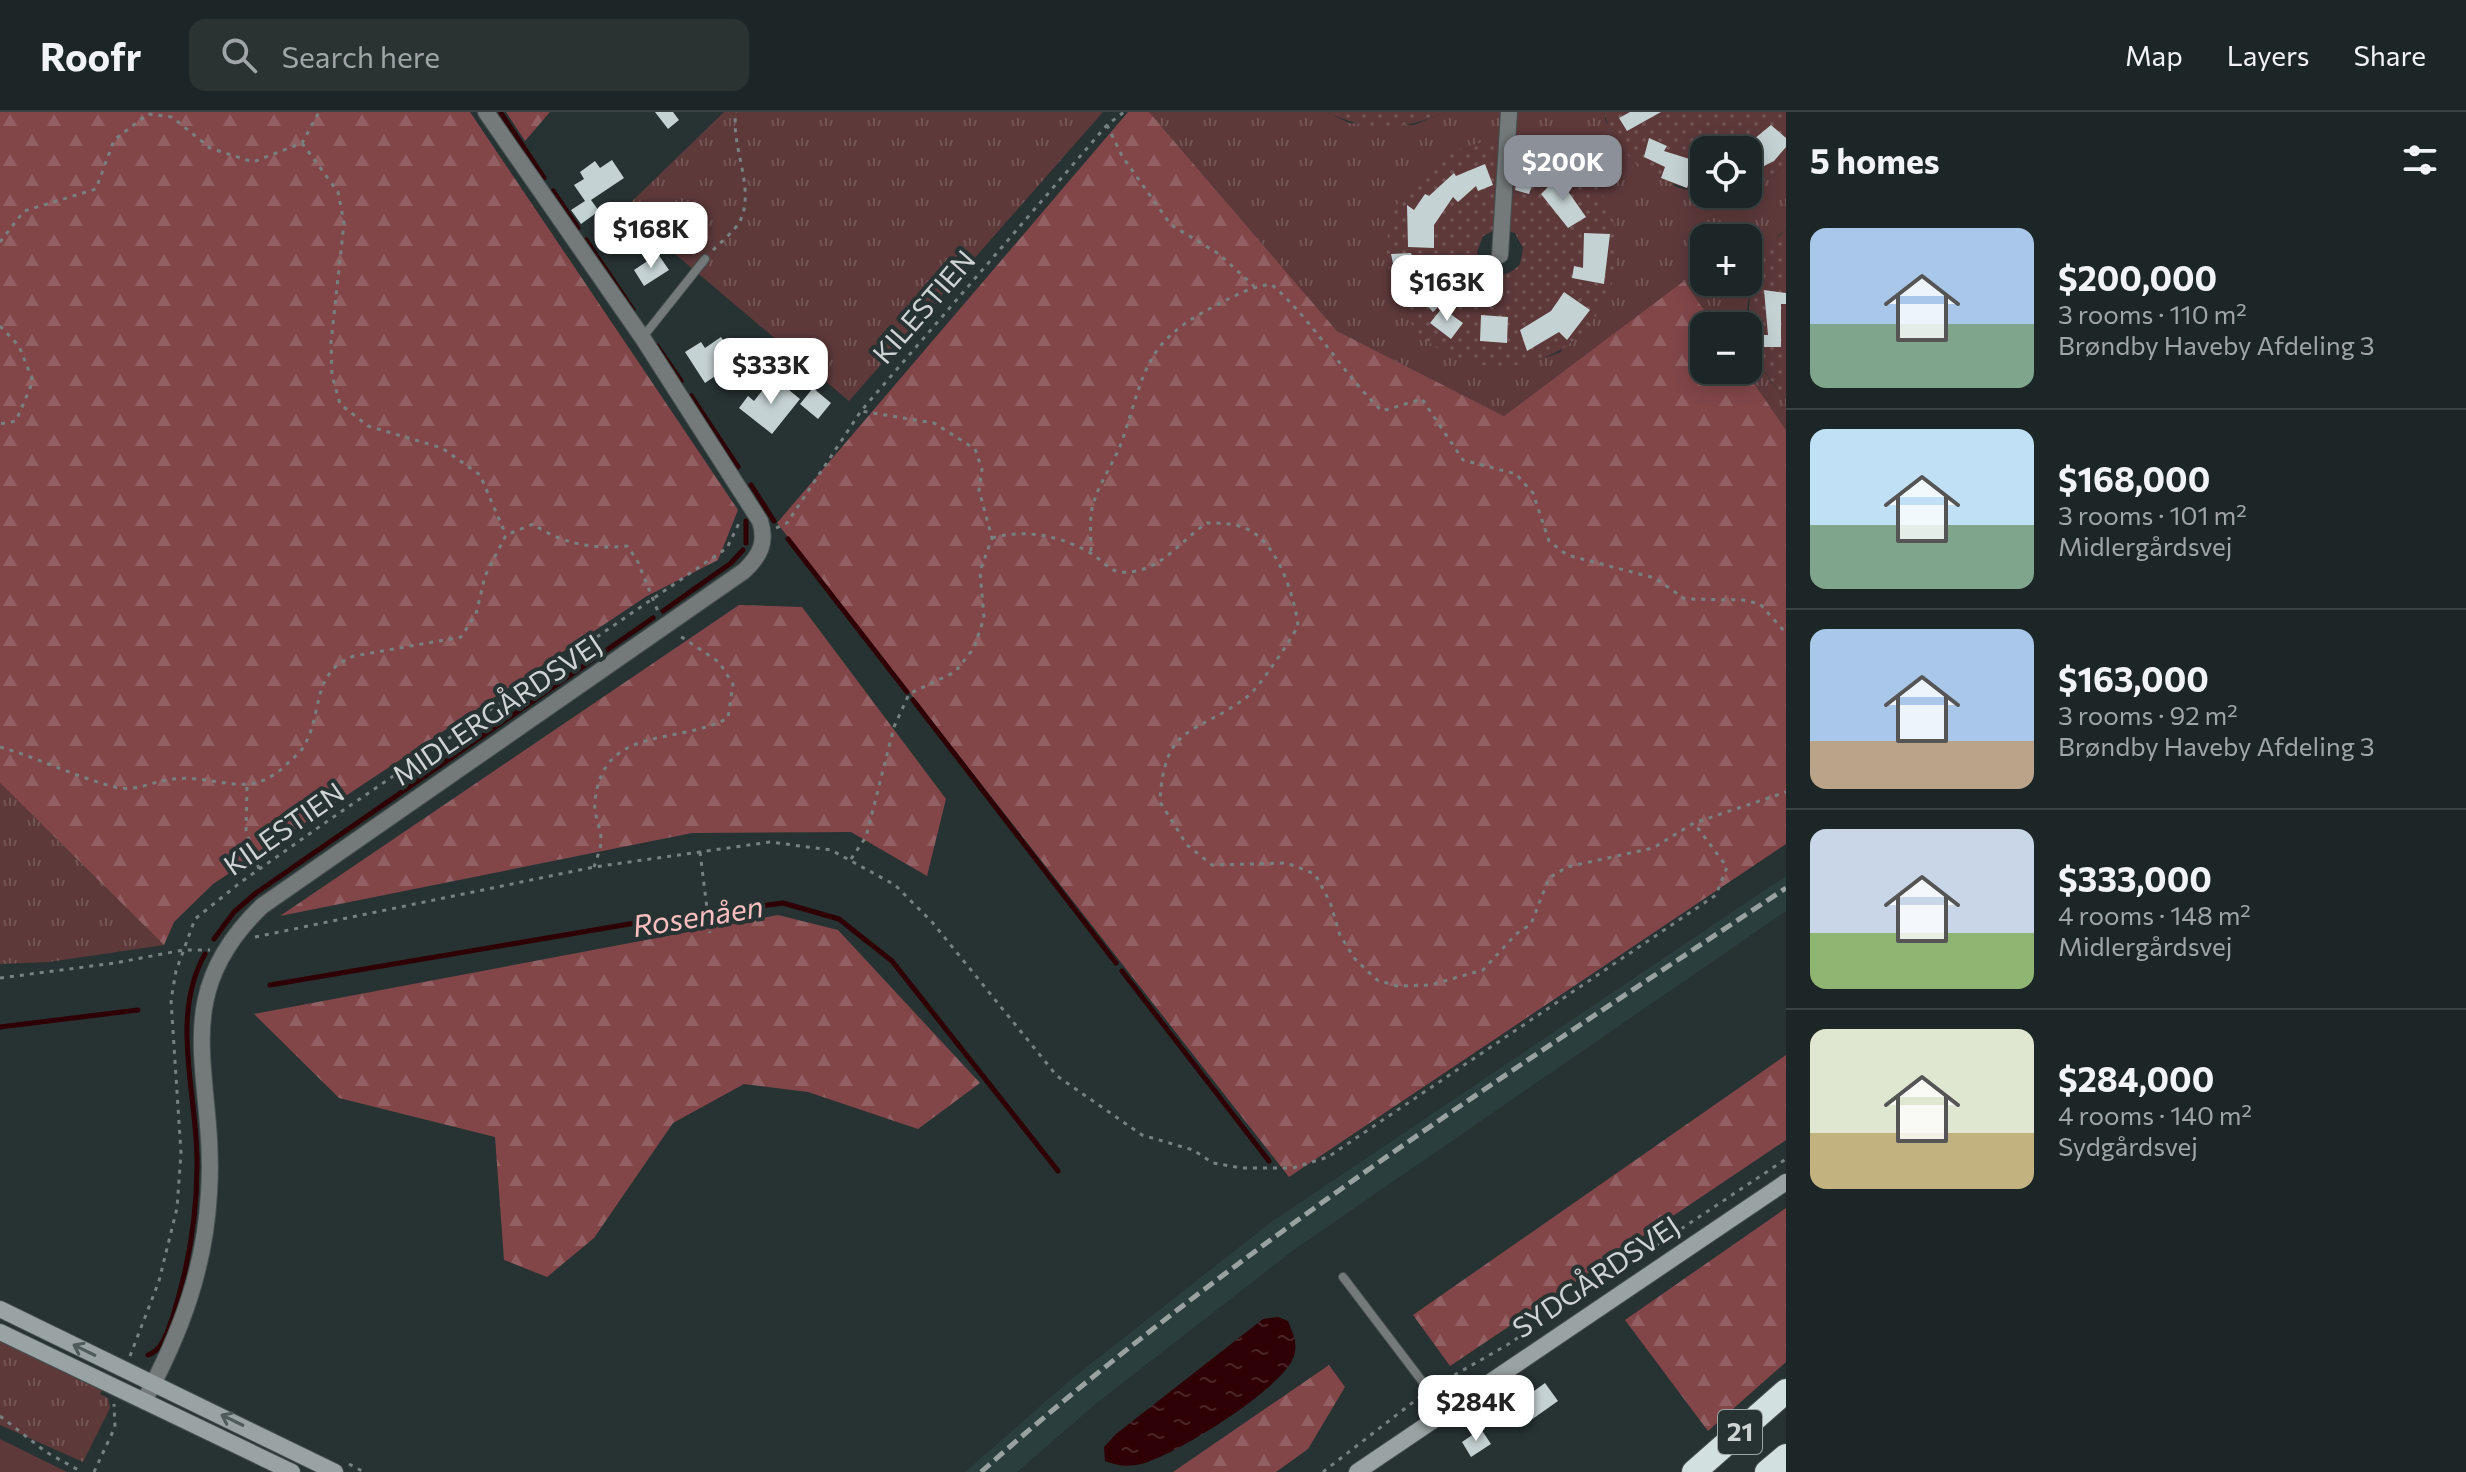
<!DOCTYPE html>
<meta charset="utf-8">
<style>
body{margin:0;font-family:Commissioner,sans-serif;background:#2a3232;color:#f1f3f6;height:100vh;display:flex;flex-direction:column;font-size:30px;white-space:nowrap}
*{box-sizing:border-box;margin:0}
p{font-size:26px;color:#a0a5a7}
.icon{flex:none;width:44px;height:44px;fill:none;stroke:currentColor;stroke-width:2;stroke-linecap:round;stroke-linejoin:round}
.map{position:relative;flex:1;overflow:hidden}
.side{display:flex;flex-direction:column;background:#1d2626;width:680px}
.side>*{flex:none}
.buttons{position:absolute;left:1690px;top:24px;display:grid;gap:16px}
.buttons a{display:grid;place-items:center;width:72px;height:72px;border-radius:16px;background:#1d2626;box-shadow:0 4px 20px #0003,0 0 0 2px #3b4343;font-size:40px}
.price{position:absolute;translate:-50% -68px;padding:0 18px;border-radius:16px;background:#fff;color:#222;font-size:26px;line-height:52px;filter:drop-shadow(0 2px 4px #0008)}
.price::after{content:'';position:absolute;left:50%;top:48px;width:24px;height:18px;margin-left:-12px;background:inherit;clip-path:polygon(0 0,100% 0,50% 100%)}
.price.on{background:#8c9099;color:#fff}
ul{padding:0;list-style:none}
li{display:flex;align-items:center;gap:24px;height:200px;padding:0 24px}
li+li{border-top:2px solid #3b4343}
li span{display:grid;place-items:center;flex:none;width:224px;height:160px;border-radius:16px;color:#555}
li>.icon{margin-inline-start:auto}
span .icon{width:96px;height:96px;fill:#fffc;stroke-width:1}
li b{font-size:34px}
h2{display:flex;justify-content:space-between;align-items:center;height:96px;padding:0 24px;font-size:34px}
header{display:flex;align-items:center;gap:48px;box-sizing:border-box;height:112px;padding:0 40px;background:#1d2626;border-bottom:2px solid #3b4343}
header strong{font-size:38px}
nav{display:flex;gap:44px;margin-inline-start:auto;font-size:28px}
.search{width:560px;height:72px;background:#2a3232;display:flex;align-items:center;gap:20px;box-sizing:border-box;padding:0 28px;border-radius:16px;color:#a0a5a7;font-size:30px}
main{display:flex;flex:1;min-height:0}
.map>svg:first-child{display:block}
.built{fill:#2b3e3e}
.grass{fill:url(#grass-tufts);fill-rule:evenodd}
.forest{fill:url(#forest-firs)}
.park{fill:#5d393a}
.garden{fill:url(#garden-dots);fill-rule:evenodd}
.water{fill:url(#water-ripples)}
.lines{fill:none;stroke-linecap:round;stroke-linejoin:round}
.stream{stroke:#2e0005;stroke-width:5}
.building{fill:#c5d2d3}
.lane-casing{stroke:#454f4f;stroke-width:10}
.street-casing{stroke:#454f4f;stroke-width:18}
.secondary-casing{stroke:#454f4f;stroke-width:18}
.highway-casing{stroke:#454f4f;stroke-width:26}
.path{stroke:#788181;stroke-width:3;stroke-dasharray:4 6;stroke-linecap:butt}
.lane{stroke:#747979;stroke-width:8}
.street{stroke:#747979;stroke-width:16}
.secondary{stroke:#9aa3a3;stroke-width:16}
.highway{stroke:#d3e0e0;stroke-width:24}
.rail{stroke:#99a1a1;stroke-width:5;stroke-dasharray:12 6;stroke-linecap:butt}
.oneway{stroke:#4f5a5a}
.labels{text-anchor:middle;stroke-width:8;stroke-linejoin:round;paint-order:stroke}
.shield{fill:#273232;stroke:#9ca3a3;stroke-width:2}
.shield-label{font-size:26px;font-weight:bold;fill:#ced4d4}
.street-label{font-size:28px;fill:#ced4d4;stroke:#273232}
.water-label{font-size:30px;font-style:italic;fill:#fac0c0;stroke:#273232}
</style>
<header>
<strong>Roofr</strong>
<div class="search"><svg class="icon" aria-label="search" viewBox="0 0 24 24"><circle cx="10" cy="10" r="6"/><path d="M15 15l6 6"/></svg>Search here</div>
<nav><a>Map</a><a>Layers</a><a>Share</a></nav>
</header>
<main>
<div class="map">
<svg width="1786" height="1360" viewBox="0 0 1786 1360">
<defs>
<pattern id="grass-tufts" width="24" height="20" patternUnits="userSpaceOnUse" patternTransform="scale(2)"><rect width="24" height="20" fill="#5d393a"/><path d="M3 7l-1-3M5 7V3M7 7l1-3M15 17l-1-3M17 17v-4M19 17l1-3" fill="none" stroke="#735556"/></pattern>
<pattern id="forest-firs" width="22" height="20" patternUnits="userSpaceOnUse" patternTransform="scale(2)"><rect width="22" height="20" fill="#824649"/><path d="M5 1l3.5 6h-7zM16 11l3.5 6h-7z" fill="#926062"/></pattern>
<pattern id="garden-dots" width="8" height="8" patternUnits="userSpaceOnUse" patternTransform="scale(2)"><rect width="8" height="8" fill="#5d393a"/><path d="M2 2h.1M6 6h.1" fill="none" stroke="#735556" stroke-width="1.8" stroke-linecap="round"/></pattern>
<pattern id="water-ripples" width="26" height="14" patternUnits="userSpaceOnUse" patternTransform="scale(2)"><rect width="26" height="14" fill="#2e0005"/><path d="M2 4q2-2 4 0t4 0M15 11q2-2 4 0t4 0" fill="none" stroke="#4b2429"/></pattern>
</defs>
<rect width="100%" height="100%" fill="#273232"/>
<path class="built" d="M1786,764V799L1295,1137L1098,1290L1017,1360H965L1069,1269L1270,1111Z"/>
<path class="grass" d="M724,0H1103L849,289L623,98Z
M1149,0H1327L1349,11L1414,13L1445,0H1604L1606,10L1676,75L1704,82H1748V75L1772,65L1786,53V118L1779,123C1770,141 1758,160 1751,179C1738,215 1760,262 1786,286V318L1745,258H1748V214H1715L1684,170L1504,304L1337,219ZM1538,31L1568,46L1592,68L1561,240C1463,280 1384,226 1388,121ZM1704,126H1748V170H1704Z
M0,671L164,833L49,850L0,852Z
M0,1227L103,1277L100,1282L108,1286L110,1296L83,1350L0,1313Z"/>
<path class="forest" d="M0,0H470L738,398L718,448L647,484L213,772L174,810L164,833L0,671Z
M506,0H550L525,29Z
M1128,0H1149L1337,219L1504,304L1684,169L1715,214H1704V258H1745L1786,318V732L1289,1065L777,411Z
M739,493L802,495L946,687L927,764L851,720L692,721L280,804Z
M778,803L838,818L980,971L918,1017L808,980L744,972L673,1011L594,1126L547,1165L504,1148L495,1025L339,986L254,902Z
M1786,943V1028L1450,1254L1413,1203Z
M1786,1096V1250L1708,1319L1625,1208Z
M1329,1253L1345,1275L1308,1337L1276,1360H1173Z"/>
<path class="park" d="M0,1327L67,1360H0Z"/>
<path class="garden" d="M1327,0H1445C1404,19 1368,20 1327,0Z
M1604,0H1786V53L1772,65L1748,74V38H1704V80C1659,72 1616,48 1604,0Z
M1506,26C1528,29 1550,33 1569,47C1670,121 1599,274 1477,252C1451,248 1422,230 1408,207C1355,117 1408,37 1506,26ZM1499,116L1515,121L1523,136L1520,152C1509,165 1496,165 1483,155L1477,140L1483,124Z
M1786,118V286C1740,243 1734,160 1786,118Z"/>
<path class="water" d="M1278,1205L1288,1209C1293,1222 1298,1231 1294,1244C1284,1276 1174,1344 1141,1352C1127,1355 1118,1354 1105,1349L1104,1335L1116,1322L1263,1207Z"/>
<g class="lines">
<path class="stream" d="M501,1L544,66
M553,79L578,116
M586,128L633,198
M657,234L681,269
M691,284L738,355
M751,373L774,409
M788,427L907,580
M746,431V409
M663,499L731,451L743,438
M913,588L1116,851
M214,827L234,800L256,781L653,506
M1122,859L1269,1049
M270,873L647,809L783,791L839,807L892,849L1058,1059
M0,915L138,898
M148,1243C163,1238 168,1218 173,1204C188,1156 197,1103 197,1053C198,984 169,906 205,842"/>
</g>
<path class="building" d="M655,0H673L679,8L668,17Z
M1630,0H1661L1627,19L1619,6Z
M1771,13L1786,26V35L1774,49L1748,62V32Z
M1649,26L1667,34L1664,39L1696,49L1687,76L1661,66L1665,55L1644,45Z
M612,48L624,66L591,88L599,99L581,112L571,98L585,89L574,73L584,67L580,60L595,49L600,56Z
M1485,52L1493,73L1478,79L1476,74L1458,90L1453,85L1434,113V136L1408,135L1407,93L1414,98L1425,82L1429,84L1454,61L1456,64Z
M1520,54L1537,60L1529,82L1515,78Z
M1558,65L1586,105L1568,116L1541,82Z
M1584,121L1610,122L1604,172L1572,166L1574,154L1583,156Z
M1411,141L1421,167L1398,176L1391,142Z
M658,142L669,158L644,174L634,158Z
M1440,171L1451,182L1433,200L1423,189Z
M1764,178L1786,181V192H1781V235H1762V223H1768Z
M1564,180L1590,198L1567,228L1559,220L1527,239L1520,218L1551,199Z
M1442,196L1463,211L1451,227L1430,211Z
M1481,203L1508,205L1507,231L1480,229Z
M721,225L732,242L716,252L721,260L705,271L685,240L701,230L705,236Z
M773,265L800,287L772,322L739,296L748,284L754,289Z
M813,276L831,291L818,307L800,292Z
M1545,1271L1558,1289L1521,1315L1509,1297Z
M1481,1317L1491,1332L1471,1345L1462,1330Z"/>
<g class="lines">
<g class="lane-casing">
<path id="lane" d="M643,225L705,147
M1343,1165L1444,1298"/>
</g>
<g class="street-casing">
<path id="street" d="M1500,143L1509,0
M144,1289C180,1223 205,1157 209,1081C217,964 164,888 262,794L744,459C760,444 767,430 760,409L642,225L486,0"/>
</g>
<g class="secondary-casing">
<path id="secondary" d="M0,1197L335,1360
M0,1220L292,1360
M1357,1360L1786,1070"/>
</g>
<g class="highway-casing">
<path id="highway" d="M1694,1360L1786,1279
M1767,1360L1786,1344"/>
</g>
<path class="path" d="M1107,13L1122,44L1171,113L1219,142L1254,174
M302,31L338,80L344,111L331,230L332,263L340,292L368,314L442,336L480,363L506,423
M0,130L24,99L96,77L114,28L148,2L172,5L210,36L253,50L302,31L319,0
M713,138C721,130 733,120 739,111C757,79 730,34 736,0
M0,214L19,234L33,269L16,309L0,312
M776,416L787,411L861,299L1107,13L1124,0
M992,426C1025,417 1057,423 1087,439C1107,449 1108,465 1136,459C1164,454 1184,426 1207,411C1222,411 1237,411 1251,419C1278,434 1295,485 1298,514C1290,529 1259,576 1247,585C1195,624 1164,610 1160,690L1187,733L1212,753L1287,751L1315,762L1330,790L1340,823L1355,847L1377,868L1397,874L1430,873L1483,858L1516,822L1531,812L1549,766L1567,755L1653,736L1694,711L1786,680
M1091,439C1091,427 1090,414 1091,402C1095,374 1116,350 1124,323C1146,256 1146,229 1215,194C1234,184 1250,175 1271,172C1314,209 1341,260 1382,299L1422,287L1463,348L1516,362L1533,381L1549,429L1567,443L1655,466L1685,487L1743,488L1760,492L1786,521
M0,635C39,646 75,665 115,675C135,680 148,671 167,668C216,659 246,692 287,652C293,646 300,641 304,634C324,599 310,561 354,544L461,525L476,502L485,464L506,423L533,412C560,431 594,438 627,434L637,448L659,502
M247,675L246,719L259,757
M700,740L710,821
M851,747L866,725L894,615L909,582L955,560L974,536L984,506L980,459L992,426L979,378L982,357L975,337L934,311L861,299
M594,755C596,748 600,739 601,731C602,717 593,703 595,689C603,612 676,634 728,606L733,572L719,550L677,522
M255,825L594,755L770,730L831,738L895,773L932,810L1057,964L1142,1023L1193,1038L1213,1051L1241,1056H1293L1328,1045L1716,783L1727,755L1694,711
M0,866L115,851L183,838H210
M130,1244L159,1169L177,1096L181,1041L171,888L176,859L195,807L241,770L329,708L727,436L740,409
M1437,1273L1507,1233L1786,1047
M0,1304L46,1340L82,1360
M349,1352L364,1360
M94,1360L115,1315L114,1292
M1323,1360L1421,1284"/>
<use href="#lane" class="lane"/>
<use href="#street" class="street"/>
<use href="#secondary" class="secondary"/>
<use href="#highway" class="highway"/>
<path class="rail" d="M981,1360C1230,1139 1510,960 1786,776"/>
</g>
<defs><path id="oneway-shaft" d="M-6 0H5M1.5-3L5.5 0L1.5 3" fill="none" stroke-width="1.6" stroke-linecap="round" stroke-linejoin="round" transform="scale(2)"/></defs>
<g class="oneway">
<use href="#oneway-shaft" transform="translate(84 1238) rotate(-154)"/>
<use href="#oneway-shaft" transform="translate(232 1308) rotate(-154)"/>
</g>
<g class="labels">
<rect class="shield" x="1718" y="1298" width="44" height="44" rx="6"/>
<g class="shield-label">
<text x="1740" y="1329">21</text>
</g>
<g class="street-label">
<text transform="translate(924 195) rotate(-49)" y="10">KILESTIEN</text>
<text transform="translate(497 598) rotate(-34)" y="10">MIDLERGÅRDSVEJ</text>
<text transform="translate(284 717) rotate(-35)" y="10">KILESTIEN</text>
<text transform="translate(1596 1165) rotate(-34)" y="10">SYDGÅRDSVEJ</text>
</g>
<g class="water-label">
<text transform="translate(698 805) rotate(-9)" y="10">Rosenåen</text>
</g>
</g>
</svg>
<div class="buttons">
<a><svg class="icon" aria-label="locate" viewBox="0 0 24 24"><circle cx="12" cy="12" r="6"/><path d="M12 2v4M12 18v4M2 12h4M18 12h4"/></svg></a>
<a>+</a>
<a>−</a>
</div>
<b class="price on" style="left:1563px;top:91px">$200K</b>
<b class="price" style="left:651px;top:158px">$168K</b>
<b class="price" style="left:1447px;top:211px">$163K</b>
<b class="price" style="left:771px;top:294px">$333K</b>
<b class="price" style="left:1476px;top:1331px">$284K</b>
</div>
<section class="side">
<h2>5 homes<svg class="icon" aria-label="filters" viewBox="0 0 24 24"><path d="M4 7h16M4 17h16"/><circle cx="9" cy="7" r="2"/><circle cx="15" cy="17" r="2"/></svg></h2>
<ul>
<li><span style="background:linear-gradient(#a9c7e8 60%,#7fa58c 0)"><svg class="icon" aria-label="home" viewBox="0 0 24 24"><path d="M3 11l9-7 9 7M6 9v11h12V9"/></svg></span><div><b>$200,000</b><p>3 rooms · 110 m²</p><p>Brøndby Haveby Afdeling 3</p></div></li>
<li><span style="background:linear-gradient(#bfe0f5 60%,#7fa58c 0)"><svg class="icon" aria-label="home" viewBox="0 0 24 24"><path d="M3 11l9-7 9 7M6 9v11h12V9"/></svg></span><div><b>$168,000</b><p>3 rooms · 101 m²</p><p>Midlergårdsvej</p></div></li>
<li><span style="background:linear-gradient(#a9c7e8 70%,#b9a48a 0)"><svg class="icon" aria-label="home" viewBox="0 0 24 24"><path d="M3 11l9-7 9 7M6 9v11h12V9"/></svg></span><div><b>$163,000</b><p>3 rooms · 92 m²</p><p>Brøndby Haveby Afdeling 3</p></div></li>
<li><span style="background:linear-gradient(#c9d6e8 65%,#8fb573 0)"><svg class="icon" aria-label="home" viewBox="0 0 24 24"><path d="M3 11l9-7 9 7M6 9v11h12V9"/></svg></span><div><b>$333,000</b><p>4 rooms · 148 m²</p><p>Midlergårdsvej</p></div></li>
<li><span style="background:linear-gradient(#dfe7d0 65%,#c2b280 0)"><svg class="icon" aria-label="home" viewBox="0 0 24 24"><path d="M3 11l9-7 9 7M6 9v11h12V9"/></svg></span><div><b>$284,000</b><p>4 rooms · 140 m²</p><p>Sydgårdsvej</p></div></li>
</ul>
</section>
</main>
